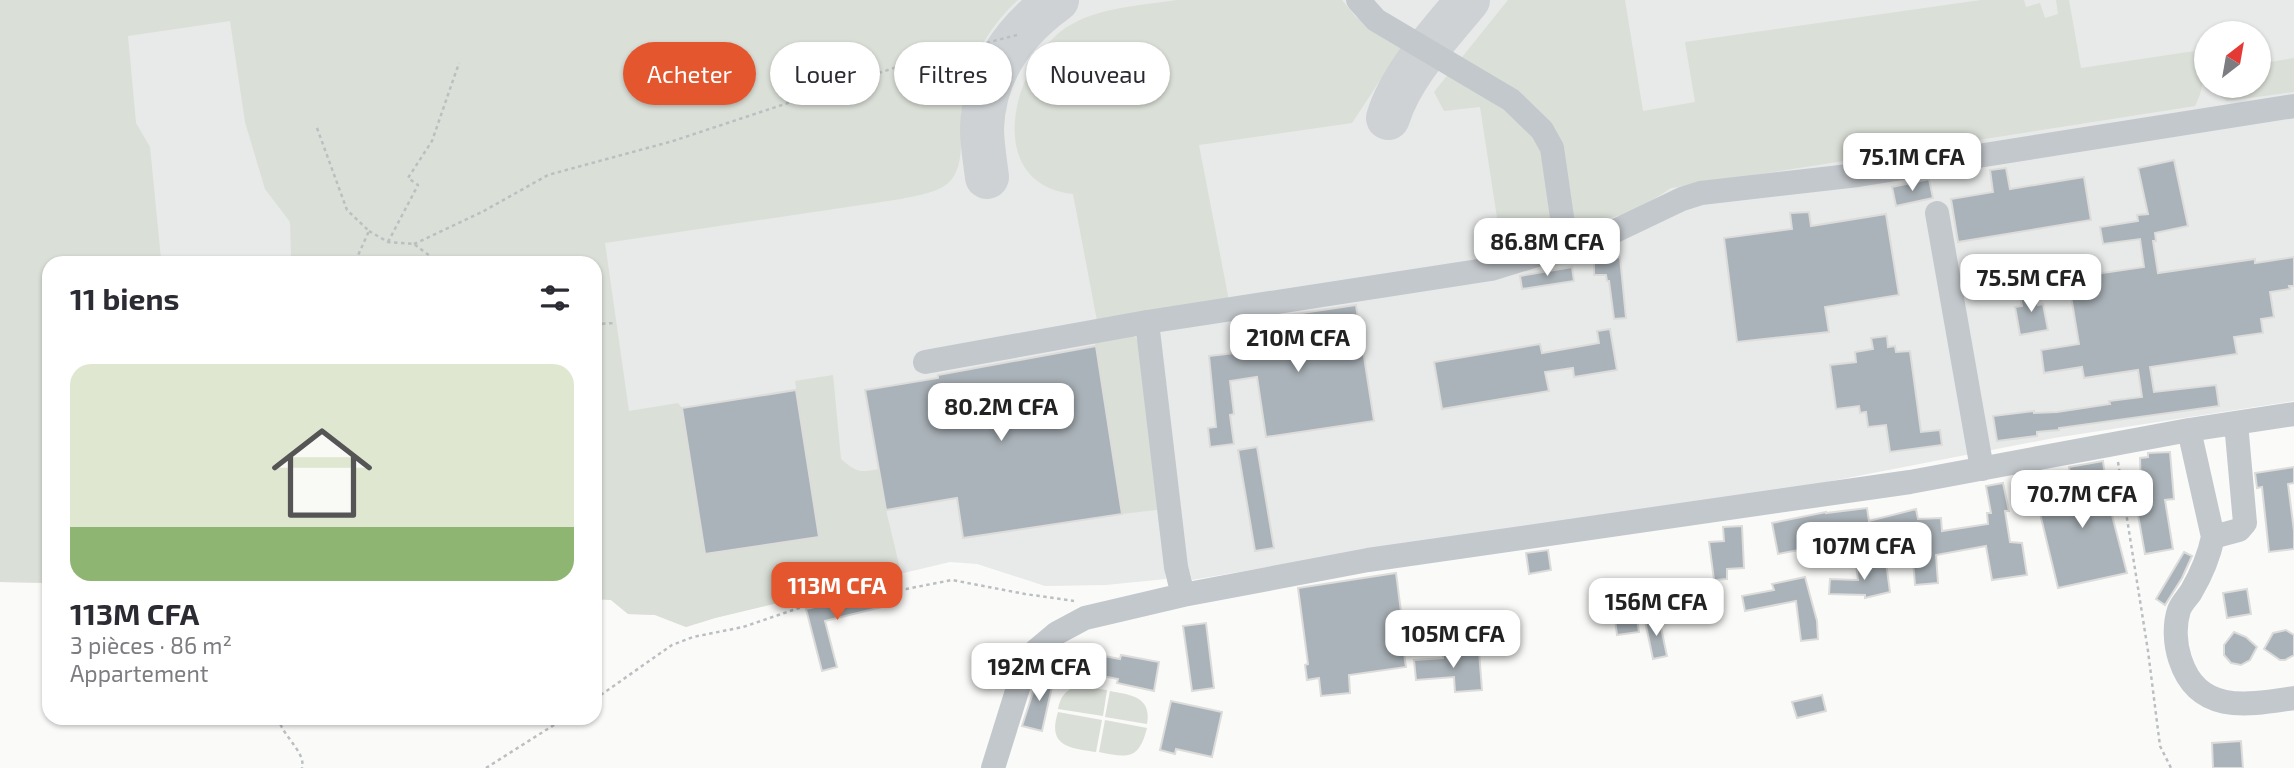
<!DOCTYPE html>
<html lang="fr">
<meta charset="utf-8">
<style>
body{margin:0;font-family:"Exo 2",sans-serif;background:#f2f2f3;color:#2b2b33;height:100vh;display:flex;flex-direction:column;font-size:26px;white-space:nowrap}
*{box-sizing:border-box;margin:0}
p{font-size:23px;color:#7c7c81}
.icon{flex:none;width:38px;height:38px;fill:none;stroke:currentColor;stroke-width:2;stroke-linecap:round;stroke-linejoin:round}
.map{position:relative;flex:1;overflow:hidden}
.drawer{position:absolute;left:42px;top:256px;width:560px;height:469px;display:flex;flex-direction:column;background:#fff;border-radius:21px;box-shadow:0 2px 5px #0004}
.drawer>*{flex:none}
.top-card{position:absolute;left:623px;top:42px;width:665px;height:63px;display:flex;gap:14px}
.needle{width:46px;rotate:31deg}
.tools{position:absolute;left:2194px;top:21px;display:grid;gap:14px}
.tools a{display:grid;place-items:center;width:77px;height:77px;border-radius:50%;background:#fff;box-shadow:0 2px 5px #0004;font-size:35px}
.price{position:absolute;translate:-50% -60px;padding:0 16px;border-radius:14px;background:#fff;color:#222;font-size:23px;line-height:46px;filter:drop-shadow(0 2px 4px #0008)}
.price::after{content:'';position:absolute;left:50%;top:42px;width:21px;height:16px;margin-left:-10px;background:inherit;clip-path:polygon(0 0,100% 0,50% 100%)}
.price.selected{background:#e4572e;color:#fff}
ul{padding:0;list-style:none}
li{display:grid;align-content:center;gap:14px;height:371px;padding:0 28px}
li+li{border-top:2px solid #e1e1e2}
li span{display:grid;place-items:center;height:217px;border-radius:21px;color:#555}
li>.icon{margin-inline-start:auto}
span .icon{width:126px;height:126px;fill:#fffc;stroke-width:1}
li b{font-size:30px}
h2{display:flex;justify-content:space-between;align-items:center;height:84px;padding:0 28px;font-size:30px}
.pill{padding:0 24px;border-radius:32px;background:#fff;box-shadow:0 2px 5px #0004;font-size:24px;line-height:63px}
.pill.selected{background:#e4572e;color:#fff}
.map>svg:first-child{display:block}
.built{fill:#e8e9e9;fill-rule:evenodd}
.green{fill:#dadfd7}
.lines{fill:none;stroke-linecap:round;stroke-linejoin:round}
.taxiway{stroke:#ced2d4;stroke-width:44}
.building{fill:#aab3b9;stroke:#dcdcda;stroke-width:2}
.path{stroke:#bbbfc2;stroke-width:2.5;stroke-dasharray:3.5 3.5;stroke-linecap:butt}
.minor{stroke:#c3c8cc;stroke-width:24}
</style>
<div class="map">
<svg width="2294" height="768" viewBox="0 0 2294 768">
<rect width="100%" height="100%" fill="#fafaf8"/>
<path class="built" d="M0,0H2294V401L2054,438L1801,487L1338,555L1192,580L1188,566L1165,570L1166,579L1106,585L1045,586L977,564L950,562L715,618L686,627L655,615L628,614L611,600L595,599V262H49V583L0,582ZM2207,33H2259V86H2207Z"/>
<path class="green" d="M0,0H1018C987,28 967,66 962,107C959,129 966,163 951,180C940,193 917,195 901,199L605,243L629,411L678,403L682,408L706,554L819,536L795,381L833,375L841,459C856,472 859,473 879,469L886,510L901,573L715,618L686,627L655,615L628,614L611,600L595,599V262H307L291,256L290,222L265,189L245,122L230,21L128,36L136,123L150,147L161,259L142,262H49V583L0,582Z
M1177,0H1342L1356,17L1402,47L1352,123L1199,145L1229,301L1098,326L1073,194C985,184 1010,73 1060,32C1092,7 1139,6 1177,0Z
M1508,0H1625L1643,111L1695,102L1685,42L1981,0H2024L2026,7L2040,3L2045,18L2058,14L2056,0H2069L2081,68L2195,51C2204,74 2206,83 2195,106L1671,188L1634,212L1593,222L1543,240L1502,250L1480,107L1444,111L1434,92Z
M2294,58V92L2227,101L2220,96L2216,88V86H2259V64Z
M1131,332L1142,345L1164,509L1122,514L1095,343Z
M1078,686L1107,690L1103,716L1058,709C1060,697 1066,689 1078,686Z
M1110,691C1130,695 1152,696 1147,724L1105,717Z
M1058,712L1102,720L1096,752C1069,748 1047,746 1058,712Z
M1105,720L1147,728C1139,760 1128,758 1099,752Z"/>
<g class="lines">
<path class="taxiway" d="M1388,118C1401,75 1440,34 1468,0
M987,177C985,161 982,144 982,128C984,73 1014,31 1057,0"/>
</g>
<path class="building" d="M2174,160L2188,226L2155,233L2156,241H2153L2158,273L2255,259V263L2294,257V286H2289L2290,289L2270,292L2274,317L2261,319L2263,333L2234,337L2237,354L2150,367L2154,392L2216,385L2219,406L2059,428V430L2037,432V436L1997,441L1993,416L2034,411V413L2057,412L2110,404L2109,401L2142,397L2138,370L2084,378L2082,367L2044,373L2041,350L2079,344L2068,278L2144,267L2140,239L2103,244L2100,227L2138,221L2137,215L2148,214L2138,168Z
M2006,168L2010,189L2084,177L2091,220L1958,242L1951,199L1993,192L1990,170Z
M1929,179L1933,198L1896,206L1892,187Z
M1809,212L1811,226L1886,214L1899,295L1825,307L1829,332L1737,342L1724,238L1792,229L1790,213Z
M1620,257L1626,318L1614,319L1609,281H1607L1606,275H1594V260Z
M1572,267L1574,281L1522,289L1520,276Z
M2035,289L2038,305L2043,304L2048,330L2020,335L2015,307L2022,306L2019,292Z
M1356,305L1374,421L1266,437L1257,377L1230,381L1234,414L1230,415L1234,444L1210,447L1208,428L1216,427L1209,356L1253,351L1248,321Z
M1610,329L1617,370L1574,377L1573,368L1545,372L1549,391L1442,409L1434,362L1540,344L1542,353L1599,343L1597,331Z
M1887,336L1888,347L1895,346L1896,352L1910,351L1921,432L1940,430L1942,445L1890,452L1886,425L1868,427L1866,412L1860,413L1859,406L1836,409L1830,365L1856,362L1855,352L1873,349L1871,338Z
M1096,346L1122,514L963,538L957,498L886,510L865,390L938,378V375Z
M796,390L819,537L705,554L682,408Z
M1257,447L1274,548L1255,551L1238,450Z
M2170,452L2174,499L2165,500L2173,549L2145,554L2138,515L2144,514L2138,490L2141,489L2140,458L2148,457V453Z
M2103,461L2108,500L2127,573L2058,588L2037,501L2072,494L2069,467Z
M2294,467V483L2288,484L2294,531V549L2269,552L2262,487L2257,488L2255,473Z
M2003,483L2009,511H2005L2010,542L2022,543L2027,575L1992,580L1986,546L1936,555L1938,583L1915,585L1913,560H1919L1917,533L1840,548V542L1778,554L1772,523L1826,512V513L1867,508L1869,521L1916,509L1918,519L1941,518L1942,531L1988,524L1987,513H1991L1986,486Z
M1742,526L1744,568L1727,569V579L1714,580L1709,542L1724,541L1723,527Z
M1548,550L1551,570L1529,574L1526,553Z
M2184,552L2192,556L2182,578L2165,605L2156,599Z
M1886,562L1890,592L1865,598V595L1829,594L1830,579L1858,580L1856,564Z
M1396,573L1403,627H1400L1406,667L1349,675L1350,693L1321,696L1319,678L1307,680L1305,665L1308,664L1298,588Z
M1805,577L1817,621L1818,639L1801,641L1796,601L1745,611L1742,596L1774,590L1772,584Z
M2247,589L2251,614L2227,618L2223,593Z
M882,591L886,606L825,621L837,667L822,671L806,609Z
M1633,593L1639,632L1617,635L1612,597Z
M1659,618L1667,656L1653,659L1645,621Z
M1206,623L1214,688L1192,691L1183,626Z
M2286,630L2294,635V655L2285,660H2280L2264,649L2273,633Z
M2234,632L2246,637L2257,647L2250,660L2241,665L2231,663L2224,655V645Z
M1074,650L1120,659L1121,655L1159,662L1154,691L1117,683L1118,679L1070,670Z
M1479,651L1482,690L1455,692L1454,677L1416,680L1414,660L1443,658V654Z
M1039,674L1054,678L1042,731L1022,726Z
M1822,695L1826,711L1797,718L1792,702Z
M1171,701L1222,712L1212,757L1176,749L1175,754L1160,750Z
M2241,741L2243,768H2213L2212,743Z"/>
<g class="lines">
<path class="path" d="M317,128L347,210L369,231L355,262
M369,231L388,242L414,244L438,262
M388,242L418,185L408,178L432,141L459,63
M414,244L482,212L548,175L673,141L909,63L1017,35
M595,324L616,323
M2118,462L2148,651L2160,746L2171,768
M595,699L672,645L693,637L743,627L808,605L881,587L906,589L952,580L1025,594L1074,601
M278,718C283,737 306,752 302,768
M486,768L565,718"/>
<path class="minor" d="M1358,0L1376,20L1511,100L1542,130L1552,148L1566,245
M1937,213L1982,469
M1147,322L1176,567L1183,595
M925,362L1147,322L1491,269L1615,231L1682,199L1701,193L1858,175L2294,106
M2189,430L2213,537C2209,556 2201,575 2191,592C2187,598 2181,604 2179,610C2174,625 2175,644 2180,659C2198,715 2248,705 2294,698
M2213,537L2239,530L2245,523L2236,423
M993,768L1022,675L1032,654L1057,633L1085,618L1183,595L1368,560L1910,482L2189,430L2294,414"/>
</g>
</svg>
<div class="tools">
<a><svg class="needle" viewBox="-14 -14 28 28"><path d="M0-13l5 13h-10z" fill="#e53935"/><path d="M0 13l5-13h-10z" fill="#7c7c81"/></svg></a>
</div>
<b class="price" style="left:1912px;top:193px">75.1M CFA</b>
<b class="price" style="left:1547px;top:278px">86.8M CFA</b>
<b class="price" style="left:2031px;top:314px">75.5M CFA</b>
<b class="price" style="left:1298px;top:374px">210M CFA</b>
<b class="price" style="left:1001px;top:443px">80.2M CFA</b>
<b class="price" style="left:2082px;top:530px">70.7M CFA</b>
<b class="price" style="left:1864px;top:582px">107M CFA</b>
<b class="price selected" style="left:837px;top:622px">113M CFA</b>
<b class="price" style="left:1656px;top:638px">156M CFA</b>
<b class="price" style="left:1453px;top:670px">105M CFA</b>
<b class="price" style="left:1039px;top:703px">192M CFA</b>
<div class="top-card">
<a class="pill selected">Acheter</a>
<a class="pill">Louer</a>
<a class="pill">Filtres</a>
<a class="pill">Nouveau</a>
</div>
<section class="drawer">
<h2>11 biens<svg class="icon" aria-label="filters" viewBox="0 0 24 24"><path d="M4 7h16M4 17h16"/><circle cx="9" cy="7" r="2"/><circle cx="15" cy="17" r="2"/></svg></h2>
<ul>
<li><span style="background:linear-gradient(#dfe7d0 75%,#8fb573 0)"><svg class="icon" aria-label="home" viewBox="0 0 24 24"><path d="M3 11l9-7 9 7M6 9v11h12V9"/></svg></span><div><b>113M CFA</b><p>3 pièces · 86 m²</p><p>Appartement</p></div></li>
</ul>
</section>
</div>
